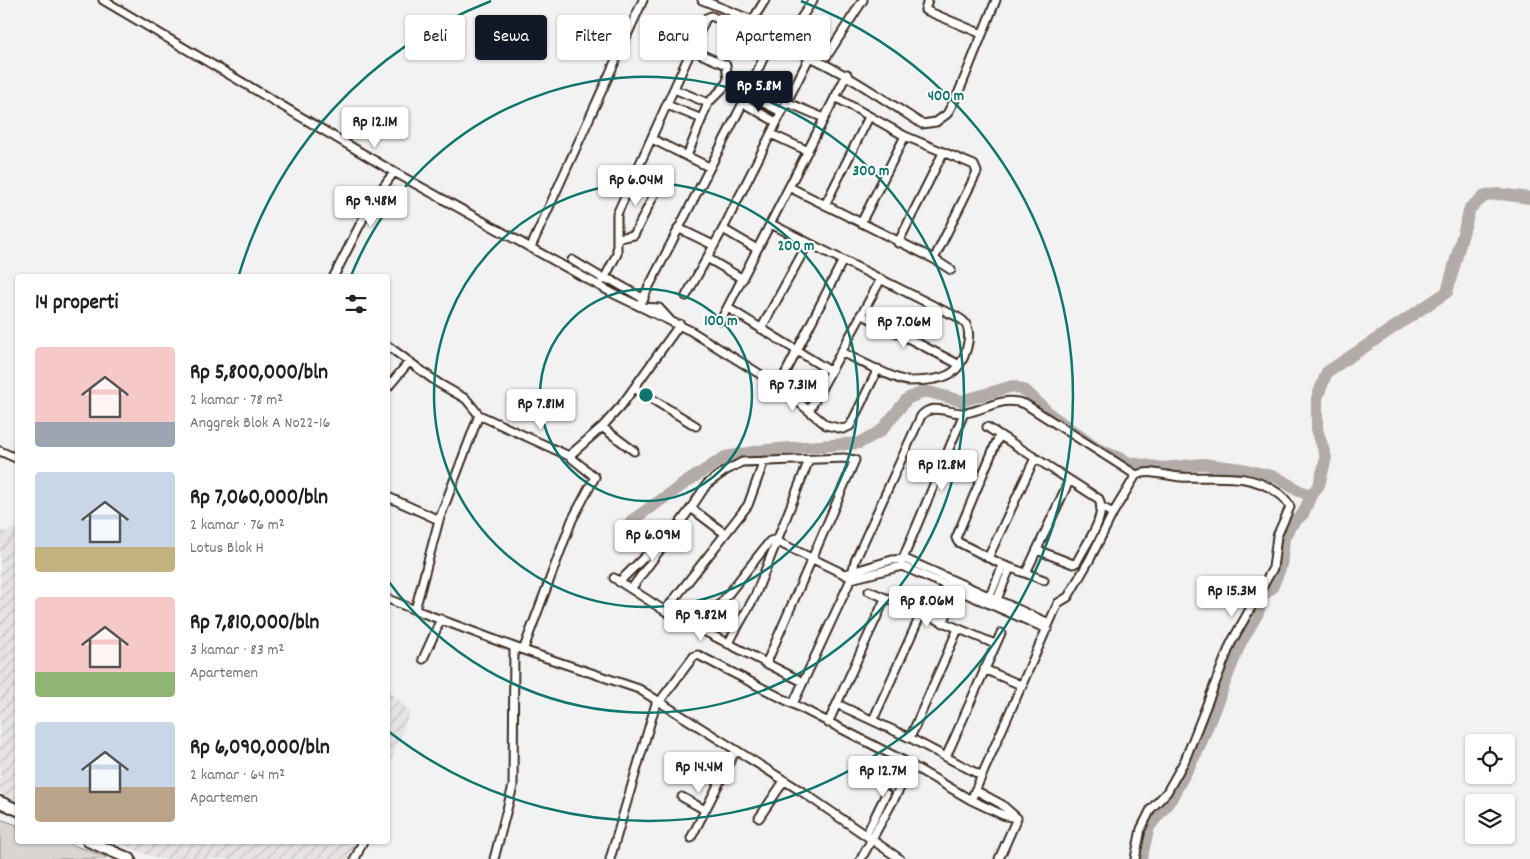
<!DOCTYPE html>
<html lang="id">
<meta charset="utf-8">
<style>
body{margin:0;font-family:Dekko,sans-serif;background:#f6f6f6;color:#202124;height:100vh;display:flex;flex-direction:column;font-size:19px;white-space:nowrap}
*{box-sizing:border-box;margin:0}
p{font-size:16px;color:#757577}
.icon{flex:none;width:28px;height:28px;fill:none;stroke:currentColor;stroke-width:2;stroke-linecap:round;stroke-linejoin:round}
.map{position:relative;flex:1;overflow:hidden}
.panel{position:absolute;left:15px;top:274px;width:375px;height:570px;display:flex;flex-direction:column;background:#fff;border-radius:5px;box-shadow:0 1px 4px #0004}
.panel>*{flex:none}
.hud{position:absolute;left:405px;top:15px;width:475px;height:45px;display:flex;gap:10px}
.buttons{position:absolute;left:1465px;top:734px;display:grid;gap:10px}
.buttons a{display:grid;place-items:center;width:50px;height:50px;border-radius:5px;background:#fff;box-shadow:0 1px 4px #0004;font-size:25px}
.price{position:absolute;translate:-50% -42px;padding:0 11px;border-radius:5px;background:#fff;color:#222;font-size:16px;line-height:32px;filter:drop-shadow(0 1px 2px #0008)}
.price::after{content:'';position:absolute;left:50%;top:30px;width:15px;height:11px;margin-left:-8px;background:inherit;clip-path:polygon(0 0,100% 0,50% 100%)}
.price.selected{background:#111827;color:#fff}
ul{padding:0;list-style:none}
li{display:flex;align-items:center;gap:15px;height:125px;padding:0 20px}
li span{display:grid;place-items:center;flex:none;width:140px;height:100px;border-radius:5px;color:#555}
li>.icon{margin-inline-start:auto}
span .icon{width:60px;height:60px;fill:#fffc;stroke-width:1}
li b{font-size:21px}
h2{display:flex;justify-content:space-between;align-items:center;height:60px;padding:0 20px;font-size:21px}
.pill{padding:0 18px;border-radius:5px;background:#fff;box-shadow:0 1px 4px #0004;font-size:18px;line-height:45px}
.pill.selected{background:#111827;color:#fff}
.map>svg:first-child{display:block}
.industrial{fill:url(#industrial-furrows)}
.green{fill:#d8d5d2;stroke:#8a8078}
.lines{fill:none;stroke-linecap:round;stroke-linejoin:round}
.river{stroke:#b2aba7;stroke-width:12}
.street-casing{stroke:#3b2a1e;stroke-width:11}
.primary-casing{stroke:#3b2a1e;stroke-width:14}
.street{stroke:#fff;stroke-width:7}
.primary{stroke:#fff;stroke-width:10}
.ring{fill:none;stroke:#0f766e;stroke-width:2.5}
.centre{fill:#0f766e;stroke:#fff;stroke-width:2.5}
.ring-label{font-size:15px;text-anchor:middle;font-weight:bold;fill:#0f766e;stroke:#fff;stroke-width:4;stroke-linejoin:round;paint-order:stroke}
</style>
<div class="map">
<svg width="1530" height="859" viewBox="0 0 1530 859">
<defs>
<pattern id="industrial-furrows" width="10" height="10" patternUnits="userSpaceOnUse" patternTransform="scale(1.25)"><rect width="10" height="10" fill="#e6e3e2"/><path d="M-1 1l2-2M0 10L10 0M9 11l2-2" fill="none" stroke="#c6c3c1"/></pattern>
</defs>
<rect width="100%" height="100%" fill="#f3f2f2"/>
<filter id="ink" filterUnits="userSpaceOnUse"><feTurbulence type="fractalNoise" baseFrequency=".02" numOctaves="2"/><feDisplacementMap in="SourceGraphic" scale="10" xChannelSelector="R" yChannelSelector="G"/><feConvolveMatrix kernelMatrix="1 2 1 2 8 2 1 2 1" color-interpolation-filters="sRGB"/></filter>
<g filter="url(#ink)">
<path class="industrial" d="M17,528H18L17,801L0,793V530L6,532Z
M388,689L410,712L388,769Z
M115,841H359L352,859H158Z"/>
<path class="green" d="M0,819L17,825L18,841H62L106,857L105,859H0Z"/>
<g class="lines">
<path class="river" d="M631,521L691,479L725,457L766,450L859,443L881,431L907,399L925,391L962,401L1013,386L1026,391L1051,415L1096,448L1130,463L1163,468L1203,464L1242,469L1276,477L1299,491L1311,495L1319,485L1326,458L1317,429V398L1327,372L1447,292L1470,208L1486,195L1500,194L1530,198
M1141,859L1149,827L1171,799L1199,748L1240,644L1258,613L1263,595L1272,588L1281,566L1284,538L1291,525L1303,514L1311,495"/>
<g class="street-casing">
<path id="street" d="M103,0L394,172L614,294L691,331L779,386L826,425L843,429L850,426L878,369
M702,0L790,35L827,56L863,0
M928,0L925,10L982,34
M752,21L765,0
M790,35L813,0
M674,89L708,103
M746,94L781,112
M835,97L905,136L974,165L977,172L934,259
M786,102L824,118
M743,103L776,122
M667,105L702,119
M771,134L808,151
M652,139L709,167
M687,156L708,103L724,87L728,79L726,65L691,50
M789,187L934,259L951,270
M825,205L869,117
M861,223L905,136
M771,224L942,310C949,313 961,317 965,323C974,335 964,364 953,372C943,380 921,381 908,381C897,381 854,358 841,352
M678,228L713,245
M723,229L757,249
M619,238L634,235L655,193L654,187L634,177
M898,243L943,153
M531,247L643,0
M707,258L743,279
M572,260L604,279L617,254V214L706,18L711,16L771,41
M334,276L370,205L394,172
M602,280H611L644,299
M686,296L723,229L810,56
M639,306L743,103L771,41C827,60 873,92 922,124L936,122L947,114L958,94L996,0
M641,307L659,308L670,320
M728,308L830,371
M861,314L958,364
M721,320L847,74
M761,329L808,243
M388,346L438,383L466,399L479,415L569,456L595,477L572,520L524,648
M779,386L843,260
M388,387L409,362
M634,388L696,426
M809,411L881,279
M602,427L634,451
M987,427L1099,499C1107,518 1085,545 1077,562L1073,564L1037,550
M999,436L956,538L958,542L1003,565L1044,580
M0,451L18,459
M569,456L602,427L621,406L680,324
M388,497L439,520L415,610L514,647L513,786L494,859
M1102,507L1113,513L1136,475C1150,469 1166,476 1181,477C1216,479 1248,471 1278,493C1284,497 1287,500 1290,507L1277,536L1273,568L1231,643L1185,760L1167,792L1151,809L1141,829L1135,859
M691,508L707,484L725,471L742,462L844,458L855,460L766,664
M439,520L479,415
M988,558L1035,458
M902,561L964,413
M1026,573L1069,481
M845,574L892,560L905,559L1049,623
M614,578L665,611L803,682
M851,579L902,566L1047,629
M619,582L672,530
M631,589L691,508L724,533
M869,591L995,644
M989,598L1003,565
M388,599L415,610
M996,602L1010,568
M665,611L748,505L764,461
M936,619L951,583
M943,623L959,587
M700,630L770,541L774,540L848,576
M728,644L755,596L809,460
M514,647L639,689L801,791L900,859
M423,659L441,619
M984,669L1023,686
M660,701L694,656L698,655L904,761L971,800L1003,815L1017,818L999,859
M793,704L851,579L855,561L921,416C933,402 949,414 965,413C987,410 1001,395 1025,404L1136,475
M837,704L910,738L982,776
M873,720L921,614
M828,723L885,599
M910,738L958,629
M946,757L1001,633
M975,790L1001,804L1017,818
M682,797L705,810
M971,800L1058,603L1068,597L1090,559L1113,513
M759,818L784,781
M866,835L886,794
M691,838L736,750
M355,859L363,841
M610,859L657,700
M861,859L912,766"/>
</g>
<g class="primary-casing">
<path id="primary" d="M0,802L18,810
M88,841L130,859"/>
</g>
<use href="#street" class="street"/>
<use href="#primary" class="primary"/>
</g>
</g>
<g class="ring">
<circle cx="646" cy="395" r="106"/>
<circle cx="646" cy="395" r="212"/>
<path d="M351 276A318 318 0 1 1 389 582"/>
<path d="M239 275A424 424 0 0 1 491 1M801 1A424 424 0 1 1 388 731"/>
</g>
<circle cx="646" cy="395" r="8" class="centre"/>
<g class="ring-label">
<text x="946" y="100">400 m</text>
<text x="871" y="175">300 m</text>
<text x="796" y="250">200 m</text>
<text x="721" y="325">100 m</text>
</g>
</svg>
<div class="buttons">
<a><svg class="icon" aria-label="locate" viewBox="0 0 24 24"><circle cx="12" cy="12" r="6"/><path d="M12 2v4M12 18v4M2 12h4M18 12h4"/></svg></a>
<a><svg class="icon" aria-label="layers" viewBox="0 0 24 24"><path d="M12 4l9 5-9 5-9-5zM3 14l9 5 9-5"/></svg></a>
</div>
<b class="price selected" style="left:759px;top:113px">Rp 5.8M</b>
<b class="price" style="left:375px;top:149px">Rp 12.1M</b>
<b class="price" style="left:636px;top:207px">Rp 6.04M</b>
<b class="price" style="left:371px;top:228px">Rp 9.48M</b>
<b class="price" style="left:904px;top:349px">Rp 7.06M</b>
<b class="price" style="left:793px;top:412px">Rp 7.31M</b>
<b class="price" style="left:541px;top:431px">Rp 7.81M</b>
<b class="price" style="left:942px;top:492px">Rp 12.8M</b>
<b class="price" style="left:653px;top:562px">Rp 6.09M</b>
<b class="price" style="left:1232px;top:618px">Rp 15.3M</b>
<b class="price" style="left:927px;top:628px">Rp 8.06M</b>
<b class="price" style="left:701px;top:642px">Rp 9.82M</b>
<b class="price" style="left:699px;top:794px">Rp 14.4M</b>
<b class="price" style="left:883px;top:798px">Rp 12.7M</b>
<div class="hud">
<a class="pill">Beli</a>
<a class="pill selected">Sewa</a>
<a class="pill">Filter</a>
<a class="pill">Baru</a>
<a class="pill">Apartemen</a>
</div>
<section class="panel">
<h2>14 properti<svg class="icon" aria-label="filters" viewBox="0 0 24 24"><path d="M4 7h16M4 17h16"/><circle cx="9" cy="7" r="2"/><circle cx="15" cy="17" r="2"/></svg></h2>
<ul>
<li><span style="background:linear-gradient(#f6c9c9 75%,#9aa5b1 0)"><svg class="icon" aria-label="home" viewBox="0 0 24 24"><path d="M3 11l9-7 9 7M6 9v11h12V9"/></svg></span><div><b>Rp 5,800,000/bln</b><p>2 kamar · 78 m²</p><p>Anggrek Blok A No22-16</p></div></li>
<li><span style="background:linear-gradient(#c9d6e8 75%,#c2b280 0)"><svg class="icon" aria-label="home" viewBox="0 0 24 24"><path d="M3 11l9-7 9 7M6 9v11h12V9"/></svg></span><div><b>Rp 7,060,000/bln</b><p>2 kamar · 76 m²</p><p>Lotus Blok H</p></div></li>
<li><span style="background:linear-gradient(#f6c9c9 75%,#8fb573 0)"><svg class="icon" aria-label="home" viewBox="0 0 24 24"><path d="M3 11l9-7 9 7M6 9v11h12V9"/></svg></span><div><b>Rp 7,810,000/bln</b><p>3 kamar · 83 m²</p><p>Apartemen</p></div></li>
<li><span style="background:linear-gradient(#c9d6e8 65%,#b9a48a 0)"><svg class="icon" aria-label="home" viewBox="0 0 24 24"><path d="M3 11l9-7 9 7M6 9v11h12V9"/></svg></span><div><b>Rp 6,090,000/bln</b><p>2 kamar · 64 m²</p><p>Apartemen</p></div></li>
</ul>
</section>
</div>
